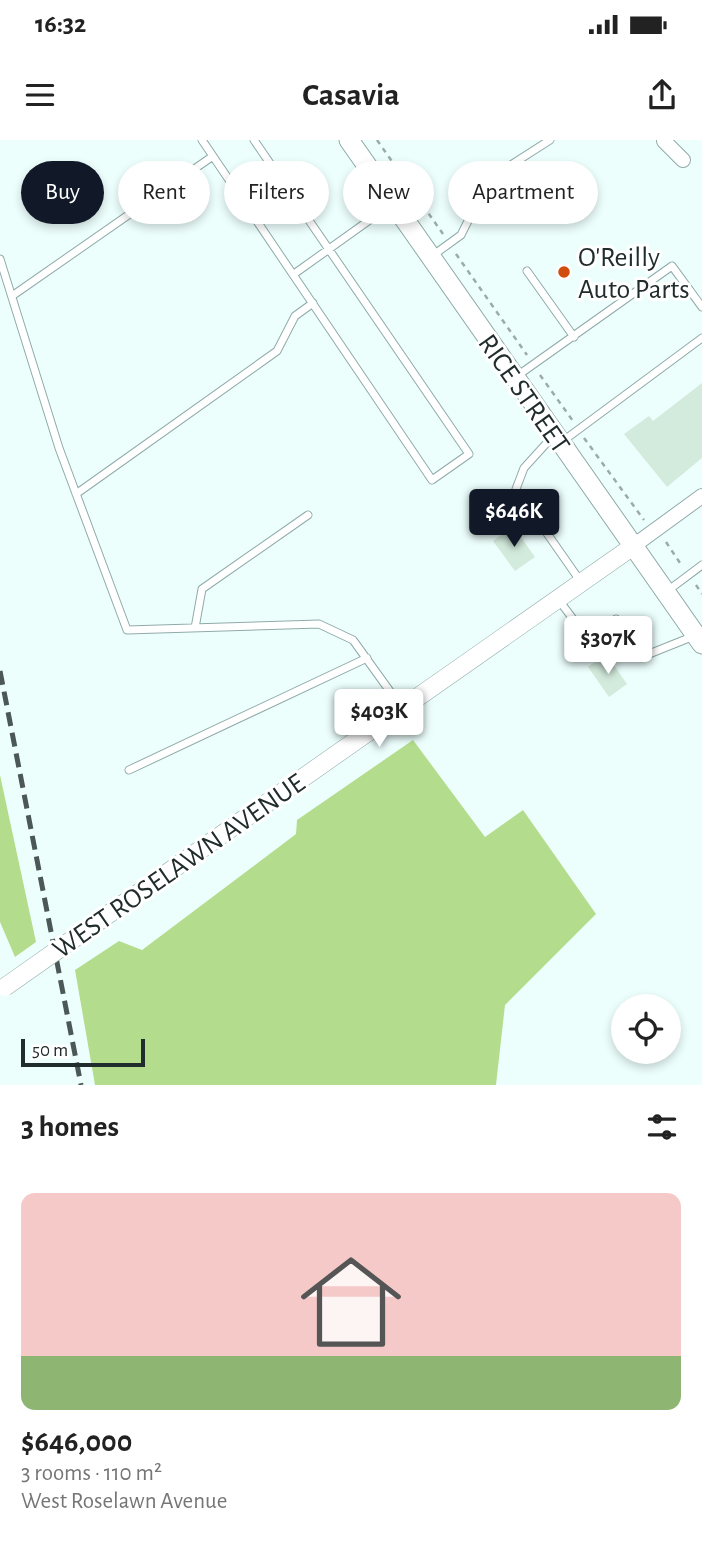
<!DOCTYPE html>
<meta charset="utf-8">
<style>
body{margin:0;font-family:"Alegreya Sans",sans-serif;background:#f2f2f2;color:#222;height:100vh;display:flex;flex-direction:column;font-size:26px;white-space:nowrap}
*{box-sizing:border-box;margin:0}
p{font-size:23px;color:#767676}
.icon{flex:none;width:38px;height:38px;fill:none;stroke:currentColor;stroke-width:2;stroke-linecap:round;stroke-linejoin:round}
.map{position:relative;height:945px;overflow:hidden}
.panel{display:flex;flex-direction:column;background:#fff;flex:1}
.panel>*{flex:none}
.hud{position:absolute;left:21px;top:21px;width:662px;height:63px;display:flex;gap:14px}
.buttons{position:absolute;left:611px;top:854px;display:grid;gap:14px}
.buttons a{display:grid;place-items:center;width:70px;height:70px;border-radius:50%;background:#fff;box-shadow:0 4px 10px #0003;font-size:35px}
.scale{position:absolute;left:21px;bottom:18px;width:124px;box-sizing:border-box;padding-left:7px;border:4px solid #212c2c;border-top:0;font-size:19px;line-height:24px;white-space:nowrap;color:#212c2c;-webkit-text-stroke:5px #fff;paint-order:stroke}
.price{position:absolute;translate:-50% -60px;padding:0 16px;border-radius:7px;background:#fff;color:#222;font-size:23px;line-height:46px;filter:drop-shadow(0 2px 4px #0008)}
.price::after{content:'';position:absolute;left:50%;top:42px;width:21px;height:16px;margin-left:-10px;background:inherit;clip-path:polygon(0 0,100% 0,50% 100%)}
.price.selected{background:#111827;color:#fff}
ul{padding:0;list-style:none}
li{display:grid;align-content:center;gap:14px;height:371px;padding:0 21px}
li+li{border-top:2px solid #e0e0e0}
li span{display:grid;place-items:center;height:217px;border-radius:14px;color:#555}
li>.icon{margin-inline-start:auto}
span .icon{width:126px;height:126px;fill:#fffc;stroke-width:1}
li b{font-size:30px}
h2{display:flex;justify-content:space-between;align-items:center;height:84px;padding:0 21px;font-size:30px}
.tag{padding:0 24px;border-radius:32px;background:#fff;box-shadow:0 4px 10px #0003;font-size:24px;line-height:63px}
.tag.selected{background:#111827;color:#fff}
.status{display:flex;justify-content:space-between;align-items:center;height:49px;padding:0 35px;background:#fff;direction:ltr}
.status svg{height:19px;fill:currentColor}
header{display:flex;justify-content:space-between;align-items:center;height:91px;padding:0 21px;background:#fff;font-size:32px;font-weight:600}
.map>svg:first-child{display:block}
.green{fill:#b3dd8c}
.building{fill:#d3ebdd}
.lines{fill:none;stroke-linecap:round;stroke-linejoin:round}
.service-casing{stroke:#8faba9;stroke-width:9}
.minor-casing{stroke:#8faba9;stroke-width:16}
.tertiary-casing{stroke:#8faba9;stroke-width:19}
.secondary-casing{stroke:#8faba9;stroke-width:21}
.path{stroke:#9cabaa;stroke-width:2.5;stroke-dasharray:5 5;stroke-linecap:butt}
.service{stroke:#fff;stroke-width:7}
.minor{stroke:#fff;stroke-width:14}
.tertiary{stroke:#fff;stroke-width:18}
.secondary{stroke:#fff;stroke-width:19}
.rail{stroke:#4c5858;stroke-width:5;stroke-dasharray:14 7;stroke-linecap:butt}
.tertiary-bridge-casing{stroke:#8faba9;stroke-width:19;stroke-linecap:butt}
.tertiary-bridge{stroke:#fff;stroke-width:18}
.poi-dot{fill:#d24c0e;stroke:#fff;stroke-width:2.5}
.labels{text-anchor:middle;stroke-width:6;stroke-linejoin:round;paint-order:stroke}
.poi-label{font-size:28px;fill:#212c2c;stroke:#fff;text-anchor:start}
.street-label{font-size:28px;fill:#212c2c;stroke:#fff}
</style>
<div class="status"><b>16:32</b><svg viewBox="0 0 49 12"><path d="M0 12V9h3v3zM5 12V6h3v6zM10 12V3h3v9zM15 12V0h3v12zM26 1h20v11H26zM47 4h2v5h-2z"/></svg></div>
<header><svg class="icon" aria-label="menu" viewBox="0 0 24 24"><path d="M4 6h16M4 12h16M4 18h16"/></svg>Casavia<svg class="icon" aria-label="share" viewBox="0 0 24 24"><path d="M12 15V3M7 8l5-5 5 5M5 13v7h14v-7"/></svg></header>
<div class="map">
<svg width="702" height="945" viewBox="0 0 702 945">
<rect width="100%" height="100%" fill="#edfffd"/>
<path class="green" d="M413,600L485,697L523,670L596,774L505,865L496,945H95L75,830L119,801L142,810L296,694L297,680Z
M0,635L36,802L15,817L0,782Z"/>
<path class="building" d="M702,243V318L667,347L624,294L649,276L653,281Z
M513,386L535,417L515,431L493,401Z
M606,514L627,544L609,557L588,527Z"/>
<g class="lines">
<g class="service-casing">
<path id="service" d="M202,0L432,340L469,314L254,0
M432,116L461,95L489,39L550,0
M0,119L59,308L127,490L319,484L353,500L402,568
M527,131L574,197
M294,134L392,64
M12,156L213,16
M517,236L672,126L702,167
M554,295L524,328L516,349L581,442
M563,301L702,198
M76,354L277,211L295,176L313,163
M666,452L702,425
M558,459L588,499L616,479L644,516L694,496
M195,488L202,449L308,375
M129,630L367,518"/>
</g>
<g class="minor-casing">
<path id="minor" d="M664,1L683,20
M632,407L702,356"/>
</g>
<g class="tertiary-casing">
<path id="tertiary" d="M103,778L632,407"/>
</g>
<g class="secondary-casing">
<path id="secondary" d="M349,0L702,504"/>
</g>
<path class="path" d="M377,0L443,94
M456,114L527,215
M540,235L573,281
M584,298L644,380
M666,402L682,426
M696,445L702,454"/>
<use href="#service" class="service"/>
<use href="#minor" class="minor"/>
<use href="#tertiary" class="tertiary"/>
<use href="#secondary" class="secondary"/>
<path class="rail" d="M0,531L81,945"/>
<g class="tertiary-bridge-casing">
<path id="tertiary-bridge" d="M5,847L103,778"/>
</g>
<use href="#tertiary-bridge" class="tertiary-bridge"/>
</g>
<circle class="poi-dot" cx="564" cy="132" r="7"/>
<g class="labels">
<g class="poi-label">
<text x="578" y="126">O'Reilly<tspan x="578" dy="32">Auto Parts</tspan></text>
</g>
<g class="street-label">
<text transform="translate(525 253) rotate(55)" y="10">RICE STREET</text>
<text transform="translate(178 725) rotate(-35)" y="10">WEST ROSELAWN AVENUE</text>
</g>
</g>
</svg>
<div class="buttons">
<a><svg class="icon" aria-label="locate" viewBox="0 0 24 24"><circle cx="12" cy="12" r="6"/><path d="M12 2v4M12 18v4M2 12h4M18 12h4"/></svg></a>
</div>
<div class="scale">50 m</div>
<b class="price selected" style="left:514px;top:409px">$646K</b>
<b class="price" style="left:608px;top:536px">$307K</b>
<b class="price" style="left:379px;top:609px">$403K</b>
<div class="hud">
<a class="tag selected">Buy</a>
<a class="tag">Rent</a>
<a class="tag">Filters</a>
<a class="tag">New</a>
<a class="tag">Apartment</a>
</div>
</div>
<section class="panel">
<h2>3 homes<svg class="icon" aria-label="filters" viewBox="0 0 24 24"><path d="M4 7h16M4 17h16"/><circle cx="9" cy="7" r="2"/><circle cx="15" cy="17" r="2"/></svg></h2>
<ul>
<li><span style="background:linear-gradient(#f6c9c9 75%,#8fb573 0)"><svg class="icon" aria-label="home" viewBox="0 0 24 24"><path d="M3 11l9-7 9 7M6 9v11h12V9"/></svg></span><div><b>$646,000</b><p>3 rooms · 110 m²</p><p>West Roselawn Avenue</p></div></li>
</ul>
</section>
